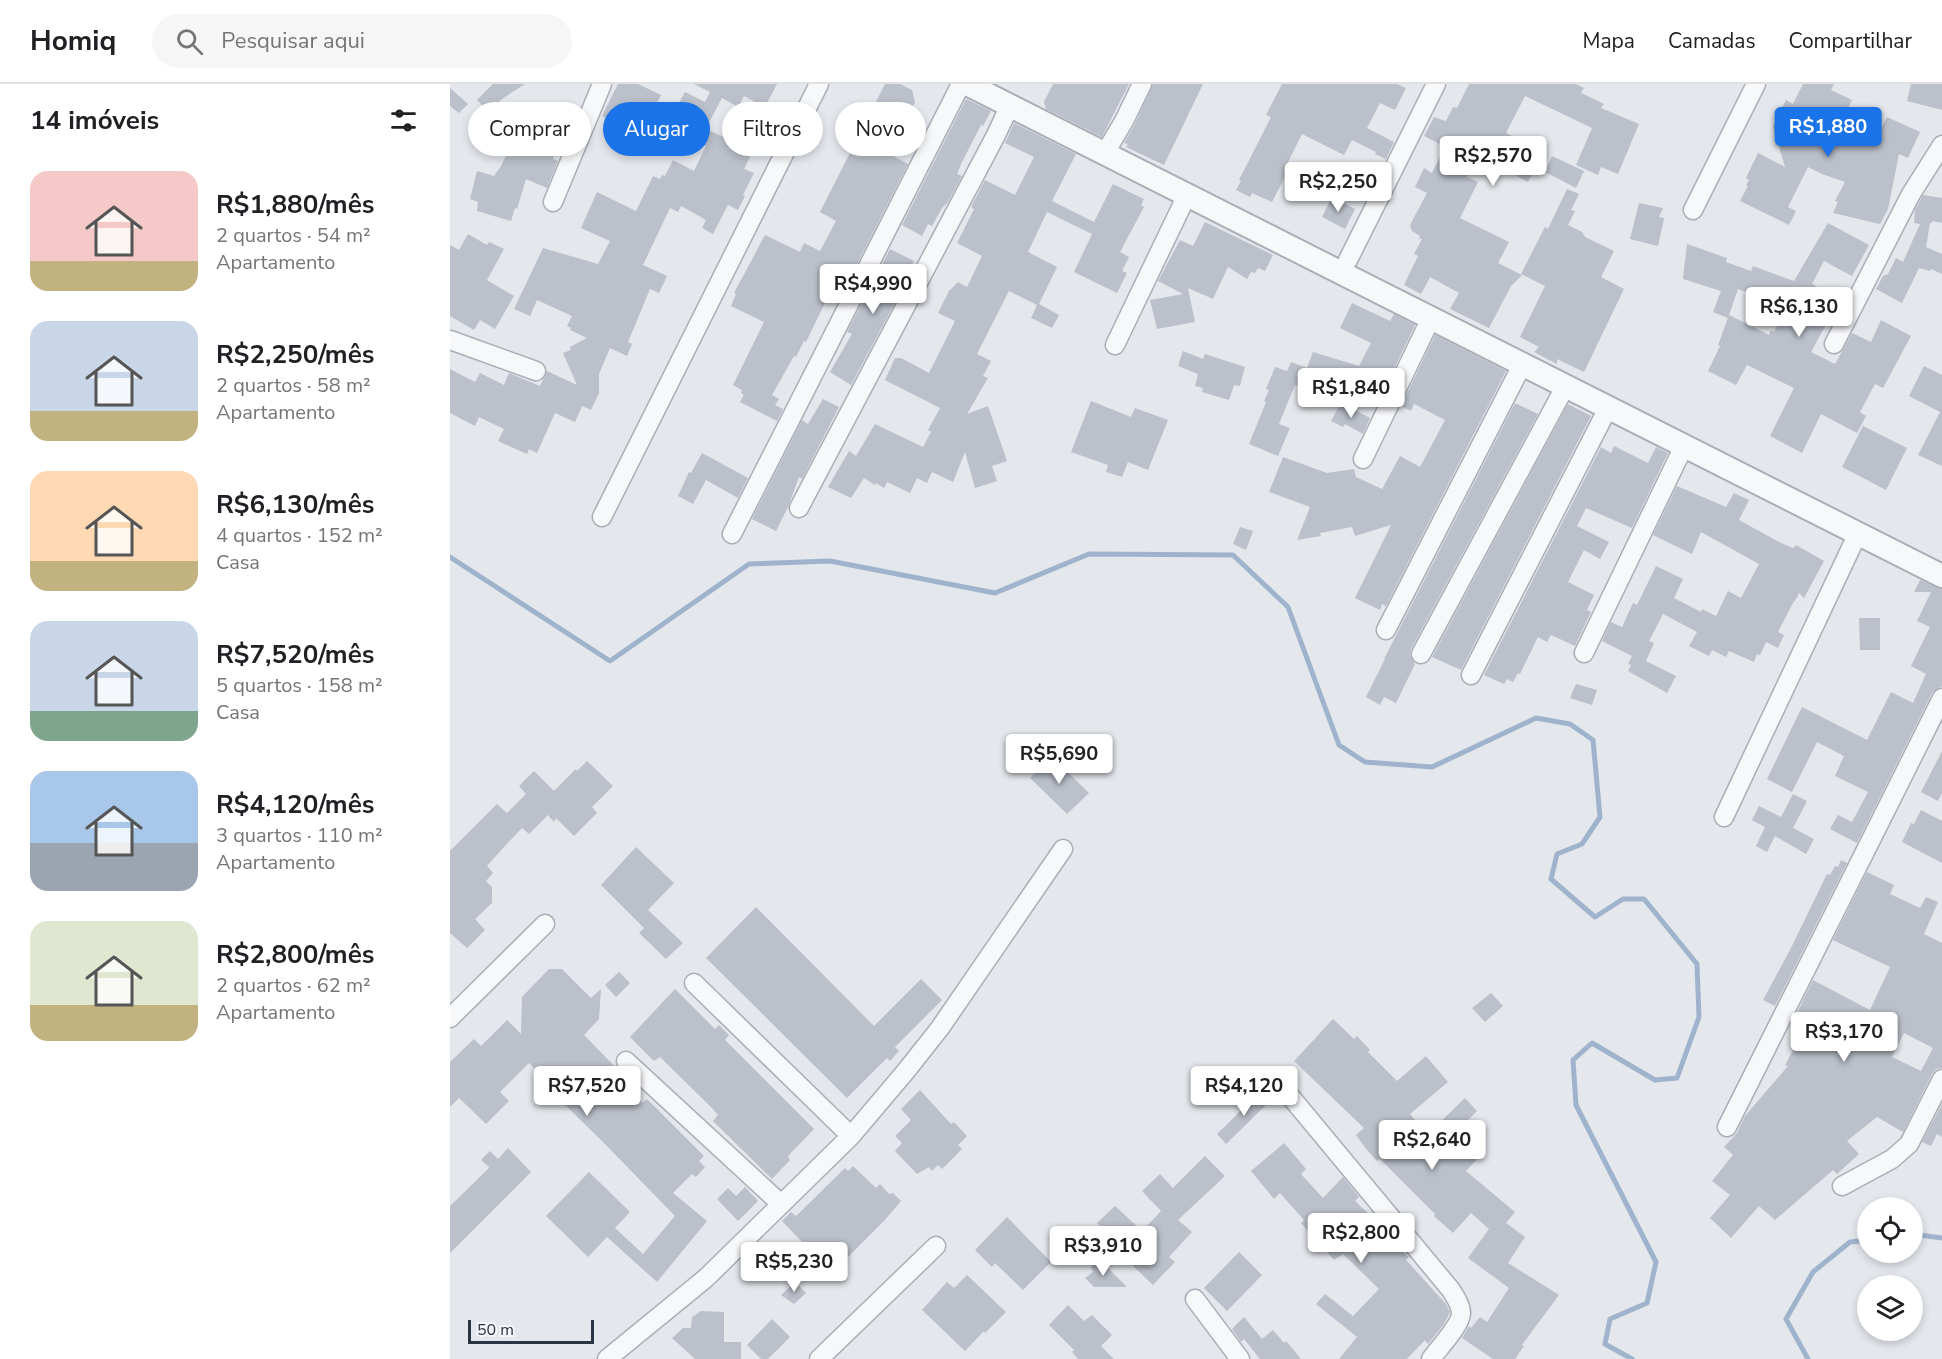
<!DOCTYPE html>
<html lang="pt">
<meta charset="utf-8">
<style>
body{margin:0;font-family:"Nunito Sans",sans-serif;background:#f6f6f6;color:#202124;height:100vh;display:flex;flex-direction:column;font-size:22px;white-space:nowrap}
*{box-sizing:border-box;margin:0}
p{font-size:20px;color:#757577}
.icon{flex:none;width:33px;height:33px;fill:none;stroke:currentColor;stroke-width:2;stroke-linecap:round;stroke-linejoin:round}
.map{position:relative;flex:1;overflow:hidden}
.side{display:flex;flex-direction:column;background:#fff;width:450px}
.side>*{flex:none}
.banner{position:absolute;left:18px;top:18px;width:570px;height:54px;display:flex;gap:12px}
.fabs{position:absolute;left:1407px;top:1113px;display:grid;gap:12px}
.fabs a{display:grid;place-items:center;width:66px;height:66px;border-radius:50%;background:#fff;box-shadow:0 3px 9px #0003;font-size:30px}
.scale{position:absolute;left:18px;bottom:15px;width:126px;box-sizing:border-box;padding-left:6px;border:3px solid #2b3445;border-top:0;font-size:16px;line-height:21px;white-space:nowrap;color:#2b3445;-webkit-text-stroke:4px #f4f6f9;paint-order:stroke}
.price{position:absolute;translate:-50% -51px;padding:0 14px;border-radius:6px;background:#fff;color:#222;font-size:20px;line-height:39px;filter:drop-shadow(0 2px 3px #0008)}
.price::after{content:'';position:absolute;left:50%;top:36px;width:18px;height:14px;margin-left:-9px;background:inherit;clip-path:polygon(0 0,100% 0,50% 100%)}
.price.on{background:#1a73e8;color:#fff}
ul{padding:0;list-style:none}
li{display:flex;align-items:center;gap:18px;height:150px;padding:0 30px}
li span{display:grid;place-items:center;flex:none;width:168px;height:120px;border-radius:18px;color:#555}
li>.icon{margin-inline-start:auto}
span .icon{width:72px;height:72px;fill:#fffc;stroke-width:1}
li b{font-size:26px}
h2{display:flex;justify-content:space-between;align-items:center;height:72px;padding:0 30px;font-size:26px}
.pill{padding:0 21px;border-radius:27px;background:#fff;box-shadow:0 3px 9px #0003;font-size:21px;line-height:54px}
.pill.on{background:#1a73e8;color:#fff}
header{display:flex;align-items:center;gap:36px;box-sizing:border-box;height:84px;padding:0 30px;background:#fff;border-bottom:2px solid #e0e0e0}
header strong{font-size:28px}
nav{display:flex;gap:33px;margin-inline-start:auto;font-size:21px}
.search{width:420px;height:54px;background:#f6f6f6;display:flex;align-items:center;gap:15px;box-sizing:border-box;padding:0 21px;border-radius:33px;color:#757577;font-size:22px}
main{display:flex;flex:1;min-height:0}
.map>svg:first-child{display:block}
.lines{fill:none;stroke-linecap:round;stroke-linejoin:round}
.stream{stroke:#9fb4cc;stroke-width:5}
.building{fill:#bbc0ca;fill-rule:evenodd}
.minor-casing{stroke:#a9aeb7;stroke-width:21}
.tertiary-casing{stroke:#a9aeb7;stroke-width:26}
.minor{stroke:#f7f8fa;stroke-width:18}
.tertiary{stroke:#f7f8fa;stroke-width:22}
</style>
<header>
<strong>Homiq</strong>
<div class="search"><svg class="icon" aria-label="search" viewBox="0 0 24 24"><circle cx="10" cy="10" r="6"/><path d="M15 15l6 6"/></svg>Pesquisar aqui</div>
<nav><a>Mapa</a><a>Camadas</a><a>Compartilhar</a></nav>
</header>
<main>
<section class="side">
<h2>14 imóveis<svg class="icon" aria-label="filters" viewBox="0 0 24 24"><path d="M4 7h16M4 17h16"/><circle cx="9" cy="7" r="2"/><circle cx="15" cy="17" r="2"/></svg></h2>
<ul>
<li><span style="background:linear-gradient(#f6c9c9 75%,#c2b280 0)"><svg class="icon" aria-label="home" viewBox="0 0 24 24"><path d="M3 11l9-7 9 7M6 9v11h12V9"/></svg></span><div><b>R$1,880/mês</b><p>2 quartos · 54 m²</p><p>Apartamento</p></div></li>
<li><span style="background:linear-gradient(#c9d6e8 75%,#c2b280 0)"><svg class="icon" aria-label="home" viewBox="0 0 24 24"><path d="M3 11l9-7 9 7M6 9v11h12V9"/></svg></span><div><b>R$2,250/mês</b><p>2 quartos · 58 m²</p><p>Apartamento</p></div></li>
<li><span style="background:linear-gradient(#ffd9b3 75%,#c2b280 0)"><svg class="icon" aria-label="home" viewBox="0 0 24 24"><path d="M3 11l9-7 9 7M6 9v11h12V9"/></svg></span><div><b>R$6,130/mês</b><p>4 quartos · 152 m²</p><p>Casa</p></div></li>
<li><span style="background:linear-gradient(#c9d6e8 75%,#7fa58c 0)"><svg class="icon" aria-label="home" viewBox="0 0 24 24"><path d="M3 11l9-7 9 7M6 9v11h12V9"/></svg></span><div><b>R$7,520/mês</b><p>5 quartos · 158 m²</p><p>Casa</p></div></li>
<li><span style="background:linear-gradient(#a9c7e8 60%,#9aa5b1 0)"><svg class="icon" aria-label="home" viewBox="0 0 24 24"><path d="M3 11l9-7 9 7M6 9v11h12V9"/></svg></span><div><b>R$4,120/mês</b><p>3 quartos · 110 m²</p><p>Apartamento</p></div></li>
<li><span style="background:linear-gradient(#dfe7d0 70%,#c2b280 0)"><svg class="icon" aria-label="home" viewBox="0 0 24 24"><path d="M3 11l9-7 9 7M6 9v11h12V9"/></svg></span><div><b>R$2,800/mês</b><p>2 quartos · 62 m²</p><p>Apartamento</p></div></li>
</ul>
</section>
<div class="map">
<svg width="1492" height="1275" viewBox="0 0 1492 1275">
<rect width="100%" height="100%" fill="#e4e7ec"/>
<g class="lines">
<path class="stream" d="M0,473L160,577L299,480L380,477L545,509L639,470L783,471L838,523L889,661L915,678L982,683L1086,634L1120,640L1143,656L1150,733L1132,760L1107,770L1101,795L1145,833L1173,815H1194L1247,880L1249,933L1227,994L1205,996L1142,959L1123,976L1126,1021L1206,1178L1197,1219L1160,1235L1155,1260L1182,1275
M1462,1150L1492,1154
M1358,1275L1336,1235L1363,1188L1400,1158L1418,1156"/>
</g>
<path class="building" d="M43,0H75L49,17L56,25L42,32L27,16Z
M168,0H188L211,11L191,51L152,32Z
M244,0H327L315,23L294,12L288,23L272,14L256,44L231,32L233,28L226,25L235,8L255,18L260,8Z
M435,0H450L462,6L465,18L439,70L458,80L405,184L399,181L392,195L388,192L356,258L354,257L346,273L344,272L322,311L329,315L325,321L333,325L327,337L290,318L294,311L291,309L292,306L283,301L314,238L281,222L286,210L284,209L315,151L350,168L354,159L370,167L386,137L370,128Z
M603,0H679L652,53L596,25L594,18Z
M703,0H753L714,81L676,63L678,60L674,59L684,42Z
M832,0H947L956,4L945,26L930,19L917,44L944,58L936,75L925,70L926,68L902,56L894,71L852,50L837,80L841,81L822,118L802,109L800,113L786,106L791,97L789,96L821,33L816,31Z
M1019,0H1126L1134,4L1131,9L1154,20L1151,24L1189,40L1168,90L1151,83L1148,91L1126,81L1142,44L1075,12L1056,49L1066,54L1057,70L1035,58L1017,93L1028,98L1010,134L1059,158L1048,179L1072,191L1061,202L1039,244L1000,225L1009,209L980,193L971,210L954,201L968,172L964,170L972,155L969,154L970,152L962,147L960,141L977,109L965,103L974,84L982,89L995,63L974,52L984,33L996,37L1003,23L1007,24Z
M1353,0H1384L1381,6L1402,16L1389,43L1415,57L1417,54L1424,58L1437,33L1470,48L1458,74L1449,70L1438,125L1430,140L1383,129L1388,118L1385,117L1395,98L1372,90L1358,83L1338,123L1346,127L1339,141L1290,117L1298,102L1296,101L1299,96L1296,94L1308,69L1335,83L1323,42L1336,16L1343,20Z
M1461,0H1492V26L1457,17Z
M0,4L18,20L9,29L0,22Z
M516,15L541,27L533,42L531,41L512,78L507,90L512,92L498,118L492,124L482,142L478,140L472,152L452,141Z
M564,39L626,70L602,117L644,138L663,100L694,115L691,121L694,123L670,168L679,173L672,187L677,189L667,209L624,188L642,150L597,128L578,168L607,183L589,220L609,231L602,244L581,234L587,221L559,207L527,270L541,277L533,292L538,294L517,330L538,322L557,377L542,382L547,397L525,404L515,368L503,398L482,388L477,399L467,394L460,409L437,398L434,404L426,399L425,401L414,394L401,414L378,403L399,367L406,372L425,340L473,363L481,348L478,346L490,324L435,296L445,274H451L479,289L505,237L488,229L499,207L508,198L517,203L532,172L507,159L524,125L521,123L535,96L565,111L584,73L555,59Z
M60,45L106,67L103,75L108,77L97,104L76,95L67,125L65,124L61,137L27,127L28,118L20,115L27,87L44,92L51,82L61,61L54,58Z
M258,46L303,66L294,85L304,89L293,111L295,112L288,126L278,121L263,150L252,144L256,136L231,122L228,128L220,124L193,181L217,192L209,209L200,205L178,258L182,260L177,272L160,264L149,290V309L141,326L132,322L125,338L105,329L87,369L79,365L77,370L48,357L54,345L29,333L25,342L0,329V285L25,298L30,289L54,301L59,289L90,302L97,287L127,301L113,269L121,266L120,263L137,254L120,246L121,244L117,242L122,232L87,216L80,232L64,225L93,164L148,180L160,157L131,144L147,108L186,127L203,92L210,95L212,91L215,92L223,76L244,87L256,62L252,61Z
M1102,72L1134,87L1126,104L1095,88Z
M1068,76L1085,84L1078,98L1062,89Z
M1117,105L1129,110L1121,126L1125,127L1118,141L1132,148L1135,153L1164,167L1151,193L1174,205L1134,288L1107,275V280L1084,268L1089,263L1070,253L1095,202L1071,190L1095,143L1098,145Z
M1473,111L1492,114V139L1482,137V139H1480L1476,163L1492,170V190L1481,185L1480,187L1469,184L1452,219L1426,205L1433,192L1438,190L1446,174L1453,178L1470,140L1464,139L1465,126Z
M882,113L905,125L895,145L872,133Z
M1189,119L1213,124L1209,133L1214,134L1213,139L1208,162L1180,155Z
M755,138L823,171L815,187L808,184L805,189L801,188L797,195L778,183L763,215L738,204L745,238L707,245L700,216L733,210L708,197L730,156L743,162Z
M1378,139L1419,161L1402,192L1374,177L1362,200L1390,215L1361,268L1385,280L1402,249L1421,258L1431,236L1461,252L1433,304L1425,300L1410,328L1416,332L1407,349L1371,330L1352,369L1320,352L1344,304L1297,281L1286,301L1258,287L1270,262L1268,261L1279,231L1319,251L1321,246L1324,248L1337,223L1288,205L1278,234L1263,228L1271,207L1233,195L1237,160L1277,174L1276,178L1301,187L1303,182L1344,197Z
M18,150L37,161L39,158L54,165L37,196L64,212L45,245L30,236L24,246L0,232V161L9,166Z
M440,165L464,177L448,213L401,301L380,288L402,250L397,248Z
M902,219L940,237L944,230L965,241L933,308L885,284L876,311L845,301L829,340L840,344L828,372L799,360L816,318L814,317L819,306L816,305L825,283L837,287L841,278L857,284L863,268L909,282L921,259L890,244Z
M985,251L1056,287L936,522L932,520L930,526L905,514L941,441L905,452L902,443L870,449L871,452L847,456L860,423L819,408L833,373L877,389L904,385L906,393L932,405L950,372L970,383L995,336L964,320L961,327L951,322Z
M733,267L753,275L755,270L795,283L790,302L784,301L779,316L752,308L753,304L745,302L748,290L728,282Z
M1474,282L1492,291V382L1468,371L1490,328L1459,312Z
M373,315L389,323L352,395L349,393L338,423L326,447L302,435L352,336L358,340Z
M641,317L681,333L685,324L718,336L698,386L678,378L672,393L656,388L658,381L621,368Z
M891,319L920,334L913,350L895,340L893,343L881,337Z
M1065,319L1088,330L961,565L960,571L965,580L946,619L934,613L930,621L916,613L935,575H934Z
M1118,320L1141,332L1011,586L982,573Z
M1413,342L1457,364L1436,406L1392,383Z
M1164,362L1198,379L1206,363L1218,369L1182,444L1136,424L1127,442L1159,458L1150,475L1134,466L1118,498L1144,511L1137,526L1141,528L1125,562L1101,551L1097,558L1088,553L1070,590L1068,589L1063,598L1057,595L1054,600L1034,591L1151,363L1161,369Z
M252,369L298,394L288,414L256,396L243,420L228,412L239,388L241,389Z
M1227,402L1276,423L1284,409L1299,416L1289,436L1329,458L1343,464L1346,461L1374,477L1354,514L1349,509L1345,517H1344L1328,548L1334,551L1328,564L1316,558L1310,571L1307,570L1304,578L1279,567L1276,573L1262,566L1259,572L1239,562L1247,548L1213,530L1199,557L1204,559L1196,577L1226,592L1217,609L1178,587L1181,581L1178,580L1182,572L1152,557L1161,538L1172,543L1183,519L1187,521L1206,482L1233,495L1224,514L1251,528L1252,525L1266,532L1278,507L1291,514L1309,480L1251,448L1242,470L1203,451Z
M790,443L803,447L796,466L783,460Z
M1470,496L1492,505V602L1482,609L1407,759L1380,745L1388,731L1402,738L1418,708L1385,692L1394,672L1367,658L1342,708L1317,695L1352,623L1417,656L1441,608L1463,619L1476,590L1461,582L1480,543L1467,537L1481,508H1464Z
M1409,534H1430V566H1410Z
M1126,600L1147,606L1142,621L1120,614Z
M1492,667V709L1488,717L1471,708Z
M601,672L639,709L617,730L580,694Z
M137,677L163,702L142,723L147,729L124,752L106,734L104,738L98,731L79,750L72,744L54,763L37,782L43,789L36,797L42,803V819L25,835L35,846L17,864L0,849V767L47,720L57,729L76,710L69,702L84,687L104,707L126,685L127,687Z
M1343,710L1357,717L1343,744L1364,755L1356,770L1325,752L1317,768L1306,762L1315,743L1302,736L1309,722L1331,733Z
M1471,726L1492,737V779L1452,758L1461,739L1464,740Z
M186,763L224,799L198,826L233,859L216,875L189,849L194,844L151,801Z
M1391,776L1397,779L1325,922L1313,916L1340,866L1377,790L1380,791L1385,782L1388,783Z
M1417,788L1444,801L1440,810L1470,824L1476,813L1488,818L1474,850L1492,859V984L1486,985L1482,990L1453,1048L1427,1033L1397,1057L1409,1070L1387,1090L1383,1086L1325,1136L1309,1122L1281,1154L1260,1134L1280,1111L1262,1097L1283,1071L1274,1063L1287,1049L1295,1032L1338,982L1335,981L1357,941L1345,933L1363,896L1420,926L1440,883L1383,856ZM1454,949L1483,964L1471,987L1442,973Z
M306,823L424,942L471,895L492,916L445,963L449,967L440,977L437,974L397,1014L256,874Z
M99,885H112L141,914L151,905L149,935L134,951L178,996L174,1001L192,1019L197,1015L254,1072L249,1077L255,1083L246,1093L242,1090L223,1109L257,1137L207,1198L157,1153L138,1173L96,1132L139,1088L180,1128L165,1144L193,1170L225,1132L152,1057L112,1018L120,1008L98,986L92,992L79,979L50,1008L59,1017L36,1040L9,1014L0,1023V978L24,955L31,962L57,936L71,950L72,913Z
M169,888L180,899L166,913L155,901Z
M225,905L265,945L269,941L279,951L275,956L364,1045L338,1072L340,1076L322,1095L263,1037L268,1031L262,1024L210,973L204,977L180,953Z
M1041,909L1053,922L1035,938L1022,924Z
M883,935L904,955L907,952L920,966L918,968L947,997L976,972L998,998L960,1030L977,1051L1015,1014L1027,1027L1012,1042L1030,1062L1025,1067L1030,1072L1016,1087L1065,1128L1056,1139L1075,1153L1058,1179L1109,1211L1072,1261L1074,1262L1065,1275H1043L1012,1254L1019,1242L1021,1244L1030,1233L1037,1238L1059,1204L1018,1174L1039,1145L1021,1129L1003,1149L984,1132L985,1130L930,1075L927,1077L917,1066L906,1051L914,1044L844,977Z
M470,1006L501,1040L504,1038L517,1052L508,1061L512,1065L492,1085L488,1081L482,1087L479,1083L467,1090L445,1067L452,1059L445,1052L461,1036L451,1025Z
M812,1006L821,1016L776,1060L767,1050Z
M1492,1020V1053L1487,1050L1481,1062L1472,1058Z
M834,1059L856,1085L851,1090L873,1114L893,1093L909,1113L905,1117L939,1149L949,1161L947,1163L959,1173L956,1176L996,1220L1000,1228L994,1240L978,1260L975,1256L957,1275H889L907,1253L866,1220L875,1210L903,1232L929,1205L893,1170L884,1176L851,1139L854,1136L830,1109L824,1115L801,1087Z
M58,1064L81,1088L0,1169V1122L38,1085L39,1083L31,1076L40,1067L48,1075Z
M755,1072L775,1092L728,1136L742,1148L719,1173L725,1178L703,1201L683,1182L688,1177L647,1139L665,1122L692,1147L711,1127L692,1107L710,1090L723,1104Z
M403,1082L426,1104L430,1100L439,1110L443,1109L451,1117L434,1137L386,1185L384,1183L378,1190L352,1163L354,1160L332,1137L341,1128L346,1132L395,1084L398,1087Z
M295,1103L308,1117L288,1137L267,1115L278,1104L286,1112Z
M557,1133L601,1178L573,1206L545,1179L542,1183L525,1166Z
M789,1168L812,1191L777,1227L754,1204Z
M649,1175L677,1203H644L635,1194L643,1188L641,1183Z
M517,1191L556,1228L535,1249L534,1247L515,1267L472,1226L497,1198L504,1204Z
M345,1198L356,1209L344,1220L331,1211Z
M618,1221L634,1237L642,1231L662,1251L651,1262L664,1275H628L622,1268L624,1266L599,1241Z
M251,1227L274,1228V1258H291V1275H245L222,1254L233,1244H241L242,1233Z
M794,1233L812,1255L823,1246L834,1259L836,1257L851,1275H810L794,1255L791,1258L782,1245Z
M322,1235L340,1253L318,1275H311L297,1261Z"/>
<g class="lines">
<g class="minor-casing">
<path id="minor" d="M655,69L674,37L692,0
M103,118L152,0
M1243,126L1306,0
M898,176L986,0
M0,256L86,287
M1384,260L1461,110L1492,61
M665,261L737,111
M913,375L981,234
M349,424L546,51L560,21
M152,433L369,0
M282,450L511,0
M936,546L1072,281
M1134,569L1234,362
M971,570L1115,303
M1021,591L1158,324
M1274,733L1408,449
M244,899L401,1052
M0,934L95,840
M176,977L331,1120
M835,1006L1001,1206C1005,1213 1011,1221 1011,1229C1011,1241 988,1265 981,1275
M1277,1043L1492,614
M1392,1102L1442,1075L1459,1060L1492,995
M745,1215L790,1275
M157,1275L256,1194L401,1052L456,987L490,944L613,765
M369,1275L486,1162"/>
</g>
<g class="tertiary-casing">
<path id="tertiary" d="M517,0L1492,492"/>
</g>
<use href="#minor" class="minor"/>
<use href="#tertiary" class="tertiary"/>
</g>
</svg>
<div class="fabs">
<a><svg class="icon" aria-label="locate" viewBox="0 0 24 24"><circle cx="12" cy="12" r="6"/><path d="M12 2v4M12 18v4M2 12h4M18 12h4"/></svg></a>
<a><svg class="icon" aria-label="layers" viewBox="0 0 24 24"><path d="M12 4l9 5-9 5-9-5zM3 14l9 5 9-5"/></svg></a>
</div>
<div class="scale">50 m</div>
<b class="price on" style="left:1378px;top:74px">R$1,880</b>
<b class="price" style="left:1043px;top:103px">R$2,570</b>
<b class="price" style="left:888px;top:129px">R$2,250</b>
<b class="price" style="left:423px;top:231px">R$4,990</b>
<b class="price" style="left:1349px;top:254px">R$6,130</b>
<b class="price" style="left:901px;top:335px">R$1,840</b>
<b class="price" style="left:609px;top:701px">R$5,690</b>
<b class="price" style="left:1394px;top:979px">R$3,170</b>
<b class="price" style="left:137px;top:1033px">R$7,520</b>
<b class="price" style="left:794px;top:1033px">R$4,120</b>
<b class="price" style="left:982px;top:1087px">R$2,640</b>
<b class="price" style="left:911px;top:1180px">R$2,800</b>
<b class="price" style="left:653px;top:1193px">R$3,910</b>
<b class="price" style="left:344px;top:1209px">R$5,230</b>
<div class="banner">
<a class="pill">Comprar</a>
<a class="pill on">Alugar</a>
<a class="pill">Filtros</a>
<a class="pill">Novo</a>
</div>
</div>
</main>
